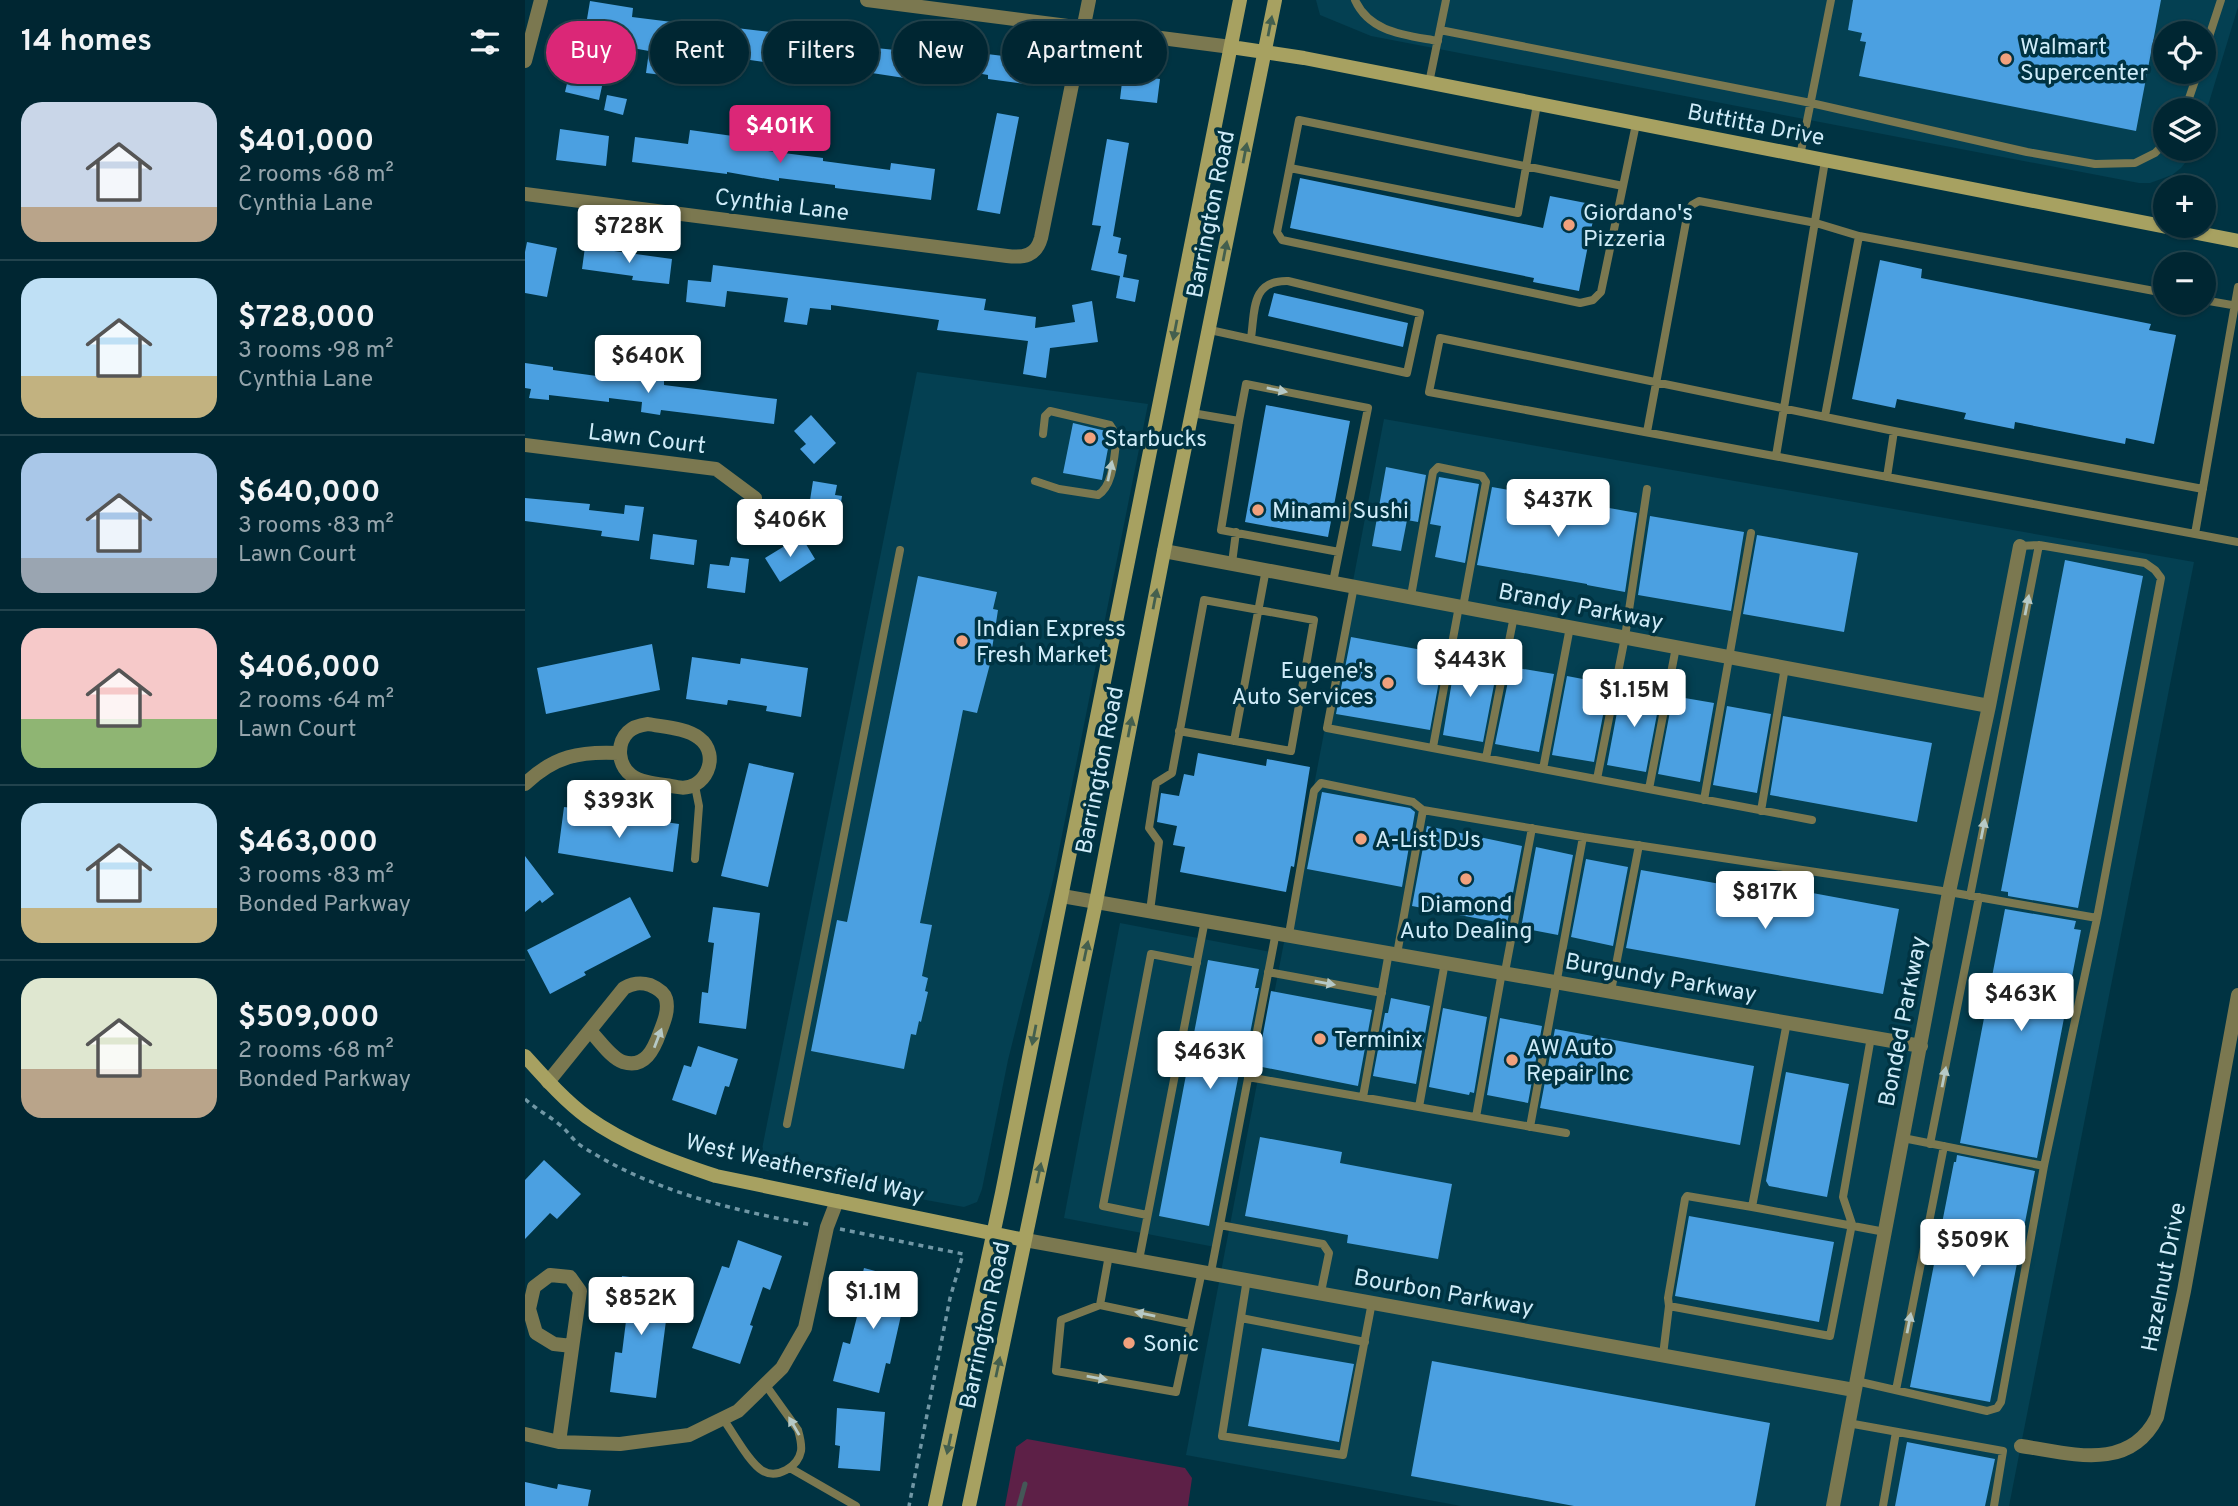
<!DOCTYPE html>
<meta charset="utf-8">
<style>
body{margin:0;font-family:Overpass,sans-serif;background:#0e323e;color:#f1f3f6;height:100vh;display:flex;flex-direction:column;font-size:26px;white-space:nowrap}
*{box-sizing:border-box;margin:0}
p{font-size:23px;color:#95a5ac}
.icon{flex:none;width:38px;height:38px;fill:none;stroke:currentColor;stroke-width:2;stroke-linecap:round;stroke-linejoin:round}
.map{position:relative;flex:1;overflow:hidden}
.panel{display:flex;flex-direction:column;background:#002632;width:525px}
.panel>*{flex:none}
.banner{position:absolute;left:21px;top:21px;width:665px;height:63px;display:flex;gap:14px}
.buttons{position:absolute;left:1628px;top:21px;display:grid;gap:14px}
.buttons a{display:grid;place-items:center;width:63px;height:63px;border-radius:50%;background:#002632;box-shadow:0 2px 5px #0004,0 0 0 2px #22434d;font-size:35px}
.price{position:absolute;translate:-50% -60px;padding:0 16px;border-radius:7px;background:#fff;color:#222;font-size:23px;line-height:46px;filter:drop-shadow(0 2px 4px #0008)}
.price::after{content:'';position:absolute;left:50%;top:42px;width:21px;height:16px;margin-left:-10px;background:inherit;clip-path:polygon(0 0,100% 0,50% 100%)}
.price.current{background:#db2777;color:#fff}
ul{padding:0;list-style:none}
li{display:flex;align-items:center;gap:21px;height:175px;padding:0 21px}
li+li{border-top:2px solid #22434d}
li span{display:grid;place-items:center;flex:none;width:196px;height:140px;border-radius:21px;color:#555}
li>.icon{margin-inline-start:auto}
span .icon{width:84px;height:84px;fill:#fffc;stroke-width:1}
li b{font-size:30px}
h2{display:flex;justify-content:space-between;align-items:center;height:84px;padding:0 21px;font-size:30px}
.tag{padding:0 24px;border-radius:32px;background:#002632;box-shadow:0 2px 5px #0004,0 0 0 2px #22434d;font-size:24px;line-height:63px}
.tag.current{background:#db2777;color:#fff}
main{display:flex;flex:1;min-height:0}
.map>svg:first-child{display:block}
.built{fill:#044052;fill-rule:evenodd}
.green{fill:#5d2047}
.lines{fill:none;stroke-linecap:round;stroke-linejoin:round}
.stream{stroke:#445757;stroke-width:5}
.building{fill:#4ba0e1}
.path{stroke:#7097a5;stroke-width:3.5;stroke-dasharray:5 5;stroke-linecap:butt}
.lane{stroke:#7b7850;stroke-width:8}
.street{stroke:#7b7850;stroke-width:14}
.secondary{stroke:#a7a161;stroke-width:14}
.oneway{fill:#435f4e}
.oneway2{fill:#b6c9c6}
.poi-dot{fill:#f1a17d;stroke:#003342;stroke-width:2.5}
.labels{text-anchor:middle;stroke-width:7;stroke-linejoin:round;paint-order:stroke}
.poi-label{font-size:23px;fill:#cfecf9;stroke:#003342;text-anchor:start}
.street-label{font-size:23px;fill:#cfecf9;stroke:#003342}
</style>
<main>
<section class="panel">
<h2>14 homes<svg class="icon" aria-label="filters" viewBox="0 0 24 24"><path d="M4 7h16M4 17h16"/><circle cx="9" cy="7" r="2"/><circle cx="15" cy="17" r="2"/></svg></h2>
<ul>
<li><span style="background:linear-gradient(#c9d6e8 75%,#b9a48a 0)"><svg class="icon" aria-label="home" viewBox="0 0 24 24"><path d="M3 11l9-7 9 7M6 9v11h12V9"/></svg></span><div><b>$401,000</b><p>2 rooms · 68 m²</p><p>Cynthia Lane</p></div></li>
<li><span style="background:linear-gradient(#bfe0f5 70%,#c2b280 0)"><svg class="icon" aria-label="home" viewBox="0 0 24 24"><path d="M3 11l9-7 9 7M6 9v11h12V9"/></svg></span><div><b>$728,000</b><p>3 rooms · 98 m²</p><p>Cynthia Lane</p></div></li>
<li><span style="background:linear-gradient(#a9c7e8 75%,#9aa5b1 0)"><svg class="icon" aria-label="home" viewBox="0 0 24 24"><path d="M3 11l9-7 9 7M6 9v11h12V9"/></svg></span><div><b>$640,000</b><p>3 rooms · 83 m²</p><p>Lawn Court</p></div></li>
<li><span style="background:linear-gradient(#f6c9c9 65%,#8fb573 0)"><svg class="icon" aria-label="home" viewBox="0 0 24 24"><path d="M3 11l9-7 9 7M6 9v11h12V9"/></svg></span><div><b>$406,000</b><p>2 rooms · 64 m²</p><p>Lawn Court</p></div></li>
<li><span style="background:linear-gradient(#bfe0f5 75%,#c2b280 0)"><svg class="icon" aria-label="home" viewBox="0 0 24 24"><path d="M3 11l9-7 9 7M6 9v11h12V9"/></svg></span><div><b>$463,000</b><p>3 rooms · 83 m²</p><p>Bonded Parkway</p></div></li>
<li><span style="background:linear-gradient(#dfe7d0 65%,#b9a48a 0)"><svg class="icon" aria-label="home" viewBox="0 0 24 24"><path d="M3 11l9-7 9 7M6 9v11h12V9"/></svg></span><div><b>$509,000</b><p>2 rooms · 68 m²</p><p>Bonded Parkway</p></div></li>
</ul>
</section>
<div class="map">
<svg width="1713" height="1506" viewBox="0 0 1713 1506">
<rect width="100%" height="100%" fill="#003342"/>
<path class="built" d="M791,0H1713V7L1678,122V110H1640V149H1670L1667,154L1656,168L1647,175L1625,183H1614L846,36L795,15ZM1640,33H1678V72H1640Z
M392,372L623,404L528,880L483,1060L457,1189L452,1202L439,1207L233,1169Z
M859,419L1669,562L1484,1506H936L661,1455Z
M595,923L746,952L690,1247L539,1218Z"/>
<path class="green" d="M502,1439L660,1468L667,1478L663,1506H480L491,1447Z"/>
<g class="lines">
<path class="stream" d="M494,1506L500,1484"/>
</g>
<path class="building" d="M1328,0H1636L1611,131L1334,76L1341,42L1335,41L1337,33L1323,30Z
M65,1L108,8L107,17L147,22L145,38L168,41L164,65L138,62L137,75L121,73L124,51L74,42L77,28L61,25Z
M177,24L322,41V45L380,51V49L436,56L437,51L503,59L500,84L463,79V75L422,68L419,84L327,70V67L268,60V66L225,60L226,52L174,46Z
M49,54L71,59L68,75L79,77L74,100L40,92Z
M598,74L635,79L632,103L595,99Z
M82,95L102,99L98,115L79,110Z
M472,113L494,117L475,214L452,210Z
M35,129L84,136L81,166L31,160Z
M216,129L235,132L233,147L244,149L243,151L298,158V161L365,170L366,163L410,169L406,200L310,188V185L254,178V181L202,172V174L107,162L110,137L163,144L165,130L215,137Z
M582,139L604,143L588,236L596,238L593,253L602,255L598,277L614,280L610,302L591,298L595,276L566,270L576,226L567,225Z
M775,178L1018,228L1025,196L1071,205L1054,291L1008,282L1009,278L765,228Z
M2,242L32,248L22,297L0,293V252Z
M60,247L147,259L144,284L107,280L108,276L57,269Z
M1355,260L1397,269L1396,278L1626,324L1624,330L1651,335L1629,444L1601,438L1600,444L1490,422L1489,429L1439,419L1441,413L1372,399L1370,408L1327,399Z
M188,265L461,299L459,310L511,317L510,328L550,322L547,305L567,301L573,342L525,348L521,378L498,374L503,341L412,330L414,320L306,305V310L285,308L282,325L259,322L263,298L202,291L200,307L161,302L163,280L186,282Z
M749,293L883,323L878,347L743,316Z
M0,363L28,367V370L101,380L102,376L139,381V385L252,399L249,424L136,410L135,415L116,412L117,402L84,398V402L24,395V400L4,398L6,389L0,388Z
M741,405L825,421L803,537L720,522Z
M286,415L311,443L289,464L275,449L281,444L269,431Z
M548,423L581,431L585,438L577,480L538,473Z
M861,467L901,475L893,522L882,520L876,551L847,546Z
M914,477L954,484L940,563L910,557L916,526L905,524Z
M288,481L312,485L310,495L317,496L312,527L284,523L286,513H283Z
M967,487L1112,513L1100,592L1062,585V584L952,565Z
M0,498L65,504L64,510L99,514L100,505L119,507L114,541L76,536L77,531L0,521Z
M1125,516L1219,532L1206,611L1113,595Z
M128,534L172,540L169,565L125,559Z
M1232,535L1333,553L1319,632L1218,614Z
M276,536L290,559L255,582L240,558Z
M206,557L224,559L220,593L182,588L185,564L204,566Z
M1540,560L1618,576L1553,908L1483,896V892L1476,891Z
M393,576L472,592L468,609L473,610L467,649H469L452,713L438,710L395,923L407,925L397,976L403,978L400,991L403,992L396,1022L394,1021L391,1035L386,1034L379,1069L286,1051L312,920L322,922Z
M826,637L919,654L905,730L811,714Z
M127,644L135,690L21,714L12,668Z
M167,657L215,664L216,658L283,668L276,717L241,711L242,706L203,700L202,705L161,699Z
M931,657L973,664L958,742L918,735Z
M986,667L1029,674L1014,752L970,744Z
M1042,676L1084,684L1069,762L1027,755Z
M1097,686L1136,693L1121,772L1082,765Z
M1148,696L1189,703L1175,782L1133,774Z
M1202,706L1246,714L1232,793L1188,785Z
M1258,716L1407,743L1392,822L1245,795Z
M673,753L741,766L742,759L785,767L769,867L766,866L761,892L655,872L660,847L648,845L652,826L632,822L636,793L654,796L659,774L669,776Z
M224,763L269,773L243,887L196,876Z
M797,792L885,808L890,812L877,887L782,869Z
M39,807L74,811L73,817L111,823L112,818L154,824L148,872L33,853Z
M902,826L997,846L982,924L887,906Z
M1011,847L1048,855L1033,935L996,928Z
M0,856L29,894L17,903L15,900L0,912Z
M1061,859L1103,867L1088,946L1046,937Z
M1116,870L1280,899L1282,892L1374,909L1358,994L1101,948Z
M105,897L126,937L59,972L61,975L25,994L2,950Z
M188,907L235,913L221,1029L174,1023L177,992L183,993L189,943L183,942Z
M1480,909L1551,921L1549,929L1556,930L1512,1158L1435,1143Z
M683,960L734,969L730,988H734L719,1064L716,1063L684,1226L634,1216Z
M746,991L847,1010L833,1086L732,1066Z
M866,998L905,1006L891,1084L848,1076L860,1013H863Z
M918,1008L962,1017L949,1093L945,1092L944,1095L904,1087Z
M975,1018L1017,1026L1003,1103L962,1095Z
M1030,1029L1229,1066L1215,1145L1015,1108Z
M173,1046L213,1059L204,1087L200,1086L191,1115L147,1100L159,1065L166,1067Z
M1261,1072L1324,1084L1302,1197L1244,1186L1241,1181Z
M735,1137L817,1152L815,1163L927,1184L913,1259L822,1243L823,1235L720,1216Z
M1432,1155L1510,1171L1465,1402L1385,1387L1429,1162H1431Z
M19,1160L56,1194L32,1219L25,1213L0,1239V1180Z
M1164,1216L1309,1242L1294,1322L1150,1296Z
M213,1240L257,1256L245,1290L238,1287L225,1325L228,1326L215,1364L167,1348L197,1266L204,1268Z
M339,1268L384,1280L365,1364L361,1363L354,1393L308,1381L318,1342L325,1344L335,1305L330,1304Z
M97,1276L146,1282L131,1398L85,1392L90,1352L97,1353L102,1313L93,1312Z
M737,1348L829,1364L814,1442L723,1426Z
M907,1361L1245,1423L1230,1506H1049L886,1476Z
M312,1408L360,1412L355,1471L313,1468L315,1446L310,1445Z
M1382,1442L1470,1459L1460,1506H1370Z
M0,1482L32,1489L33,1484L66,1490L63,1506H0Z"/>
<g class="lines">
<path class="path" d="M0,1099C12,1110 23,1115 35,1125C43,1131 48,1141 58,1147C127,1191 207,1210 287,1225
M315,1229L438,1254L425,1298L384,1506"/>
<path class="lane" d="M830,0C845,33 881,35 913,41
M915,30L1286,103L1502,152L1570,164L1610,163L1630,153L1640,143
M1678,55L1696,0
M904,83L921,0
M1660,110L1673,72
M1275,156L1306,0
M765,168L993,213L1012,104
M1098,186L774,120L752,232L757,240L1055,303L1068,300L1076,292L1111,124
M1713,287L1670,534L1713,542
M1678,300L1713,306
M685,330L882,373L895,313L763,281C726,280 730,310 726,338
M667,413L714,421L696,530L814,552
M1300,416L1334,236
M714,421L721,384L843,408L808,582
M1122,432L1163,211L1167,205L1174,201L1291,223L1334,236L1640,293
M1251,456L1300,161
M1362,477L1369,431
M510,481L534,489L573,495C589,485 589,455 592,436L585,425L525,411L520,416L518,434
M1670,534L904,392L915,338L1369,431L1678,489
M707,563L711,532
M829,586L802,728L1287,820
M886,596L908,472L913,467L957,476L961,482L938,607
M709,741L741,569
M908,747L934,606
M961,758L989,616
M1018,769L1045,627
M1072,779L1100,637L1122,489
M170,786L174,806L170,859
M1124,789L1151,647
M1179,800L1226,533
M1236,811L1260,667
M1445,896L1514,545
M625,911L634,842L624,828L631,783L647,773L679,600L789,620L766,751L654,731
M764,934L789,791L796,783L888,802L898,810L1058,837L1424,892L1572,918
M872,954L898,810
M743,972L857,993
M980,972L1007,828
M1086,991L1114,845
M1262,1022L1227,1207L1360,1232
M723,1077L1041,1133
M838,1097L864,952
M894,1107L920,962
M951,1117L977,972
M262,1124L375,550
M1005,1127L1058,837
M1378,1138L1519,1166
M1405,1144L1454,897
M622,1215L578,1206L626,954L672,963
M695,1225L798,1244L804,1253L796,1292
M614,1260L680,920
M686,1272L751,932
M722,1279L697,1436L818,1455L847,1302
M575,1305L584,1255
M1144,1306L1143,1298L1160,1199L1162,1196L1227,1207
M716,1318L840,1342
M665,1324L575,1305L536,1320L531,1371L651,1392L677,1271
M1138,1355L1144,1306L1305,1336L1327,1224L1318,1197L1346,1037
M1331,1381L1462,1411L1472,1408L1476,1402L1519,1166L1572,918L1636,578L1630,570L1620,563L1514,545L1495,546
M1371,1390L1419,1146
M198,1419C208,1432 224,1463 238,1471C252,1479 273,1467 276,1451C277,1444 275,1437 273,1430L240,1384
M1323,1423L1478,1451L1469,1506
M265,1468L331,1506
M1358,1506L1371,1432"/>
<path class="street" d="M342,0L706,47
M0,61L16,0
M0,194L482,256C499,258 511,256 516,238L564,0
M0,445L191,469L230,498
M639,551L1464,706
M123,724C138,727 161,728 174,738C197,755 180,793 152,787C138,784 118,784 106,775C93,765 91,744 103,732C108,727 115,725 123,724Z
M0,784C29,756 55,751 94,753
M537,896L1396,1046
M23,1082L99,988C108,983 115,982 125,985C132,988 139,992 141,999C144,1010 139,1022 135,1032C129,1049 120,1069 98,1062C86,1058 75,1041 66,1032
M500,1240L1329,1390
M0,1434L34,1442L95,1444L164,1435L213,1411L257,1368L280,1328L302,1227L312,1201
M34,1442L55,1291L45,1277L25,1275L9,1287L4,1309L11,1333L29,1344L47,1346
M1496,1446C1545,1453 1604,1473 1632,1417L1659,1291L1713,995
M1308,1506L1424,892L1464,706L1495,546"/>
<path class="secondary" d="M706,47L779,58L1713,241
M0,1056C19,1077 39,1100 62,1117C101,1145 146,1161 191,1176L500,1240
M410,1506L477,1193L715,0
M444,1506L571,902L639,551L750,0"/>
</g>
<defs><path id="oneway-solid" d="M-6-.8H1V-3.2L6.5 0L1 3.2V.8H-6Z" transform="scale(1.75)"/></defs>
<g class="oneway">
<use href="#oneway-solid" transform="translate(745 26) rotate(-79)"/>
<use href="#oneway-solid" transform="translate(720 153) rotate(-79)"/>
<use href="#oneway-solid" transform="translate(700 251) rotate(-79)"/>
<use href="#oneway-solid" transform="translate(650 330) rotate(101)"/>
<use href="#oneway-solid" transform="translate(630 599) rotate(-79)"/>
<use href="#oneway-solid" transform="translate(605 727) rotate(-79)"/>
<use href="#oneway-solid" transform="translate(561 951) rotate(-78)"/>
<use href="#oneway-solid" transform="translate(509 1035) rotate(101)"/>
<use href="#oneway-solid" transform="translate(514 1173) rotate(-78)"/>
<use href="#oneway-solid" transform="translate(473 1367) rotate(-78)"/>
<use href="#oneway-solid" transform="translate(424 1444) rotate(102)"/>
</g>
<g class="oneway2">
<use href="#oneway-solid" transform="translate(752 390) rotate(11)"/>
<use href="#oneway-solid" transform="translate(585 471) rotate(-78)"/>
<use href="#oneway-solid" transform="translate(1502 605) rotate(-79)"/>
<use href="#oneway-solid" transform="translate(1458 829) rotate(-79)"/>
<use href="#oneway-solid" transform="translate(800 983) rotate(10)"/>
<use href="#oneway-solid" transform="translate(133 1038) rotate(-69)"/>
<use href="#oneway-solid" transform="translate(1419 1077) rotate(-79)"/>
<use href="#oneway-solid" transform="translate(620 1314) rotate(-168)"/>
<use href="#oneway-solid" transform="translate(1384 1323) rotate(-79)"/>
<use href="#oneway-solid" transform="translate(572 1378) rotate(10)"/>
<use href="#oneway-solid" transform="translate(269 1426) rotate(-120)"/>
</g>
<g class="poi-dot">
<circle cx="1481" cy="59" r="7"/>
<circle cx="1044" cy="225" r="7"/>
<circle cx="565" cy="438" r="7"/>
<circle cx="733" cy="510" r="7"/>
<circle cx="437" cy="641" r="7"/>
<circle cx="863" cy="683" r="7"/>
<circle cx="836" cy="839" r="7"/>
<circle cx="941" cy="879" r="7"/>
<circle cx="795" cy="1039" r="7"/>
<circle cx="987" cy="1060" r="7"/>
<circle cx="604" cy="1343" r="7"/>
</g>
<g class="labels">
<g class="poi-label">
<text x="1495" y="54">Walmart<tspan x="1495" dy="26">Supercenter</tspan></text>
<text x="1058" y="220">Giordano's<tspan x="1058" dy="26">Pizzeria</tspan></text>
<text x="579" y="446">Starbucks</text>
<text x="747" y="518">Minami Sushi</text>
<text x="451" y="636">Indian Express<tspan x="451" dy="26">Fresh Market</tspan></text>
<text x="849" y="678" text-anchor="end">Eugene's<tspan x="849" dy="26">Auto Services</tspan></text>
<text x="850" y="847">A-List DJs</text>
<text x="941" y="912" text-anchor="middle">Diamond<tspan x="941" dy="26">Auto Dealing</tspan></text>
<text x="809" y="1047">Terminix</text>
<text x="1001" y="1055">AW Auto<tspan x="1001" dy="26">Repair Inc</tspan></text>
<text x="618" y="1351">Sonic</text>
</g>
<g class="street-label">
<text transform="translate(1231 124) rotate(11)" y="8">Buttitta Drive</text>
<text transform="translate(257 204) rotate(7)" y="8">Cynthia Lane</text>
<text transform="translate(685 214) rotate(-79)" y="8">Barrington Road</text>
<text transform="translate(122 438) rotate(7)" y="8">Lawn Court</text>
<text transform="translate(1056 606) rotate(11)" y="8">Brandy Parkway</text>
<text transform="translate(574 770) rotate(-79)" y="8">Barrington Road</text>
<text transform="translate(1136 977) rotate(10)" y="8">Burgundy Parkway</text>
<text transform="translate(1377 1021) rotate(-79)" y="8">Bonded Parkway</text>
<text transform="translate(280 1168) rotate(13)" y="8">West Weathersfield Way</text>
<text transform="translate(1638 1277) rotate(-79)" y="8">Hazelnut Drive</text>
<text transform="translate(919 1292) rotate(10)" y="8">Bourbon Parkway</text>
<text transform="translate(459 1325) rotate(-78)" y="8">Barrington Road</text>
</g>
</g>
</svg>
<div class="buttons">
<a><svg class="icon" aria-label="locate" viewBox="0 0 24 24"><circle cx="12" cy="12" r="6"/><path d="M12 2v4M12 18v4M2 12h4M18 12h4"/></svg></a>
<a><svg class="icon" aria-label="layers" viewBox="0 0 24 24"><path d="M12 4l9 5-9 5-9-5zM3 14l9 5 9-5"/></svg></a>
<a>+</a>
<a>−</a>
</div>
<b class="price current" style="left:255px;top:165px">$401K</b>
<b class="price" style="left:104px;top:265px">$728K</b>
<b class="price" style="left:123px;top:395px">$640K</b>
<b class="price" style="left:1033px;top:539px">$437K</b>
<b class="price" style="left:265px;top:559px">$406K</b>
<b class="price" style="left:945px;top:699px">$443K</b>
<b class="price" style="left:1109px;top:729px">$1.15M</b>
<b class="price" style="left:94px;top:840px">$393K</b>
<b class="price" style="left:1240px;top:931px">$817K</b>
<b class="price" style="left:1496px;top:1033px">$463K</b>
<b class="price" style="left:685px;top:1091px">$463K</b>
<b class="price" style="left:1448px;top:1279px">$509K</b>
<b class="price" style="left:348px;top:1331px">$1.1M</b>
<b class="price" style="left:116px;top:1337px">$852K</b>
<div class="banner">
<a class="tag current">Buy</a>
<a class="tag">Rent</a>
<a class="tag">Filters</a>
<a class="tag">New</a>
<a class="tag">Apartment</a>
</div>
</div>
</main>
